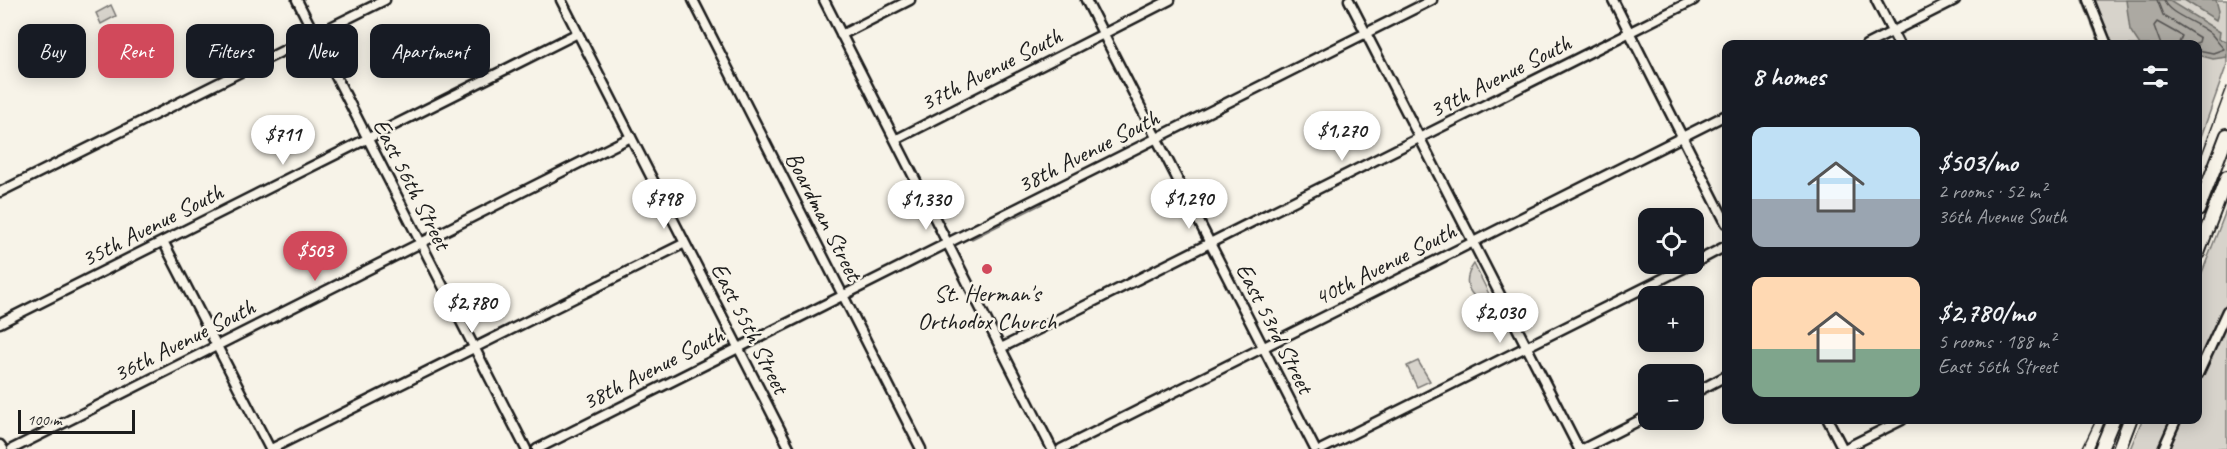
<!DOCTYPE html>
<meta charset="utf-8">
<style>
body{margin:0;font-family:Caveat,sans-serif;background:#20242c;color:#f1f3f6;height:100vh;display:flex;flex-direction:column;font-size:22px;white-space:nowrap}
*{box-sizing:border-box;margin:0}
p{font-size:20px;color:#9ea1a6}
.icon{flex:none;width:33px;height:33px;fill:none;stroke:currentColor;stroke-width:2;stroke-linecap:round;stroke-linejoin:round}
.map{position:relative;flex:1;overflow:hidden}
.sheet{position:absolute;left:1722px;top:40px;width:480px;height:384px;display:flex;flex-direction:column;background:#171b24;border-radius:12px;box-shadow:0 3px 15px #0003}
.sheet>*{flex:none}
.guide{position:absolute;left:18px;top:24px;width:570px;height:54px;display:flex;gap:12px}
.tools{position:absolute;left:1638px;top:208px;display:grid;gap:12px}
.tools a{display:grid;place-items:center;width:66px;height:66px;border-radius:12px;background:#171b24;box-shadow:0 3px 15px #0003;font-size:30px}
.scale{position:absolute;left:18px;bottom:15px;width:117px;box-sizing:border-box;padding-left:6px;border:3px solid #1c1c1c;border-top:0;font-size:16px;line-height:21px;white-space:nowrap;color:#1c1c1c;-webkit-text-stroke:4px #f7f3e8;paint-order:stroke}
.price{position:absolute;translate:-50% -51px;padding:0 14px;border-radius:21px;background:#fff;color:#222;font-size:20px;line-height:39px;filter:drop-shadow(0 2px 3px #0008)}
.price::after{content:'';position:absolute;left:50%;top:36px;width:18px;height:14px;margin-left:-9px;background:inherit;clip-path:polygon(0 0,100% 0,50% 100%)}
.price.current{background:#d1495b;color:#fff}
ul{padding:0;list-style:none}
li{display:flex;align-items:center;gap:18px;height:150px;padding:0 30px}
li span{display:grid;place-items:center;flex:none;width:168px;height:120px;border-radius:12px;color:#555}
li>.icon{margin-inline-start:auto}
span .icon{width:72px;height:72px;fill:#fffc;stroke-width:1}
li b{font-size:26px}
h2{display:flex;justify-content:space-between;align-items:center;height:72px;padding:0 30px;font-size:26px}
.tag{padding:0 21px;border-radius:12px;background:#171b24;box-shadow:0 3px 15px #0003;font-size:21px;line-height:54px}
.tag.current{background:#d1495b;color:#fff}
.map>svg:first-child{display:block}
.green{fill:#d7d3cb;stroke:#7a7874;stroke-width:1.5}
.water{fill:#aca9a2;stroke:#72716c;stroke-width:1.5}
.lines{fill:none;stroke-linecap:round;stroke-linejoin:round}
.shore{stroke:#565452;stroke-width:1.5}
.minor-casing{stroke:#1c1c1c;stroke-width:13}
.highway-casing{stroke:#1c1c1c;stroke-width:16}
.minor{stroke:#f7f3e8;stroke-width:8}
.highway{stroke:#f7f3e8;stroke-width:12}
.tram{stroke:#1c1c1c;stroke-width:1.5}
.poi-dot{fill:#d1495b;stroke:#f7f3e8;stroke-width:2}
.labels{text-anchor:middle;stroke-width:5;stroke-linejoin:round;paint-order:stroke}
.street-label{font-size:24px;fill:#1c1c1c;stroke:#f7f3e8}
.poi-label{font-size:24px;fill:#1c1c1c;stroke:#f7f3e8}
</style>
<div class="map">
<svg width="2227" height="449" viewBox="0 0 2227 449">
<rect width="100%" height="100%" fill="#f7f3e8"/>
<filter id="ink" filterUnits="userSpaceOnUse"><feTurbulence type="fractalNoise" baseFrequency=".0167" numOctaves="2"/><feDisplacementMap in="SourceGraphic" scale="12" xChannelSelector="R" yChannelSelector="G"/><feConvolveMatrix kernelMatrix="1 2 1 2 8 2 1 2 1" color-interpolation-filters="sRGB"/></filter>
<g filter="url(#ink)">
<path class="green" d="M2082,0H2227V64L2198,145V45H2100Z
M111,5L116,16L101,24L96,13Z
M1040,202L1042,204L972,239L971,237Z
M2227,208V449H2130L2142,420H2198V283Z
M1474,264L1493,302C1470,302 1460,283 1474,264Z
M1418,361L1430,381L1417,387L1407,366Z"/>
<path class="water" d="M2126,0H2168L2220,32L2219,39L2227,41V57L2213,59L2198,55V45H2140L2130,30Z
M2184,0H2216L2219,11L2216,20Z"/>
<g class="lines">
<path class="shore" d="M2157,0L2163,15L2200,38L2199,42L2190,45
M2164,0C2166,14 2205,25 2213,36C2218,42 2218,43 2224,49L2213,53L2198,50
M2161,45L2154,26L2157,22L2182,36L2178,45"/>
<g class="minor-casing">
<path id="minor" d="M297,0L526,449
M561,0L790,449
M693,0L921,449
M824,0L1052,449
M1086,0L1315,449
M1349,0L1579,449
M1613,0L1726,223
M1876,0L1899,45
M2089,0L2107,45
M841,35L910,0
M1866,45L1955,0
M895,140L1170,0
M0,192L385,0
M163,241L270,449
M1694,263L1726,246
M0,323L578,33
M1001,348L1694,0
M2198,374L2227,311
M1694,393L1726,376
M1828,420L1843,449
M0,445L3,449
M12,449L631,137
M271,449L685,243
M537,449L1432,0
M1061,449L1726,115
M1322,449L1692,264
M1583,449L1648,416
M1844,449L1902,420
M2163,449L2176,420"/>
</g>
<g class="highway-casing">
<path id="highway" d="M2198,210L2227,135
M2198,253L2227,177
M2101,449L2113,420
M2119,449L2130,420"/>
</g>
<use href="#minor" class="minor"/>
<use href="#highway" class="highway"/>
<path class="tram" d="M2198,165L2227,87
M2082,449L2096,420"/>
</g>
</g>
<circle class="poi-dot" cx="987" cy="269" r="6"/>
<g class="labels">
<g class="street-label">
<text transform="translate(991 69) rotate(-27)" y="8">37th Avenue South</text>
<text transform="translate(1500 76) rotate(-27)" y="8">39th Avenue South</text>
<text transform="translate(1088 151) rotate(-27)" y="8">38th Avenue South</text>
<text transform="translate(412 184) rotate(63)" y="8">East 56th Street</text>
<text transform="translate(824 216) rotate(63)" y="8">Boardman Street</text>
<text transform="translate(152 225) rotate(-27)" y="8">35th Avenue South</text>
<text transform="translate(1385 264) rotate(-27)" y="8">40th Avenue South</text>
<text transform="translate(750 328) rotate(63)" y="8">East 55th Street</text>
<text transform="translate(1275 328) rotate(63)" y="8">East 53rd Street</text>
<text transform="translate(184 340) rotate(-27)" y="8">36th Avenue South</text>
<text transform="translate(653 368) rotate(-27)" y="8">38th Avenue South</text>
</g>
<g class="poi-label">
<text x="987" y="301">St. Herman's<tspan x="987" dy="28">Orthodox Church</tspan></text>
</g>
</g>
</svg>
<div class="tools">
<a><svg class="icon" aria-label="locate" viewBox="0 0 24 24"><circle cx="12" cy="12" r="6"/><path d="M12 2v4M12 18v4M2 12h4M18 12h4"/></svg></a>
<a>+</a>
<a>−</a>
</div>
<div class="scale">100 m</div>
<b class="price" style="left:1342px;top:162px">$1,270</b>
<b class="price" style="left:283px;top:166px">$711</b>
<b class="price" style="left:664px;top:230px">$798</b>
<b class="price" style="left:1189px;top:230px">$1,290</b>
<b class="price" style="left:926px;top:231px">$1,330</b>
<b class="price current" style="left:315px;top:282px">$503</b>
<b class="price" style="left:472px;top:334px">$2,780</b>
<b class="price" style="left:1500px;top:344px">$2,030</b>
<div class="guide">
<a class="tag">Buy</a>
<a class="tag current">Rent</a>
<a class="tag">Filters</a>
<a class="tag">New</a>
<a class="tag">Apartment</a>
</div>
<section class="sheet">
<h2>8 homes<svg class="icon" aria-label="filters" viewBox="0 0 24 24"><path d="M4 7h16M4 17h16"/><circle cx="9" cy="7" r="2"/><circle cx="15" cy="17" r="2"/></svg></h2>
<ul>
<li><span style="background:linear-gradient(#bfe0f5 60%,#9aa5b1 0)"><svg class="icon" aria-label="home" viewBox="0 0 24 24"><path d="M3 11l9-7 9 7M6 9v11h12V9"/></svg></span><div><b>$503/mo</b><p>2 rooms · 52 m²</p><p>36th Avenue South</p></div></li>
<li><span style="background:linear-gradient(#ffd9b3 60%,#7fa58c 0)"><svg class="icon" aria-label="home" viewBox="0 0 24 24"><path d="M3 11l9-7 9 7M6 9v11h12V9"/></svg></span><div><b>$2,780/mo</b><p>5 rooms · 188 m²</p><p>East 56th Street</p></div></li>
</ul>
</section>
</div>
